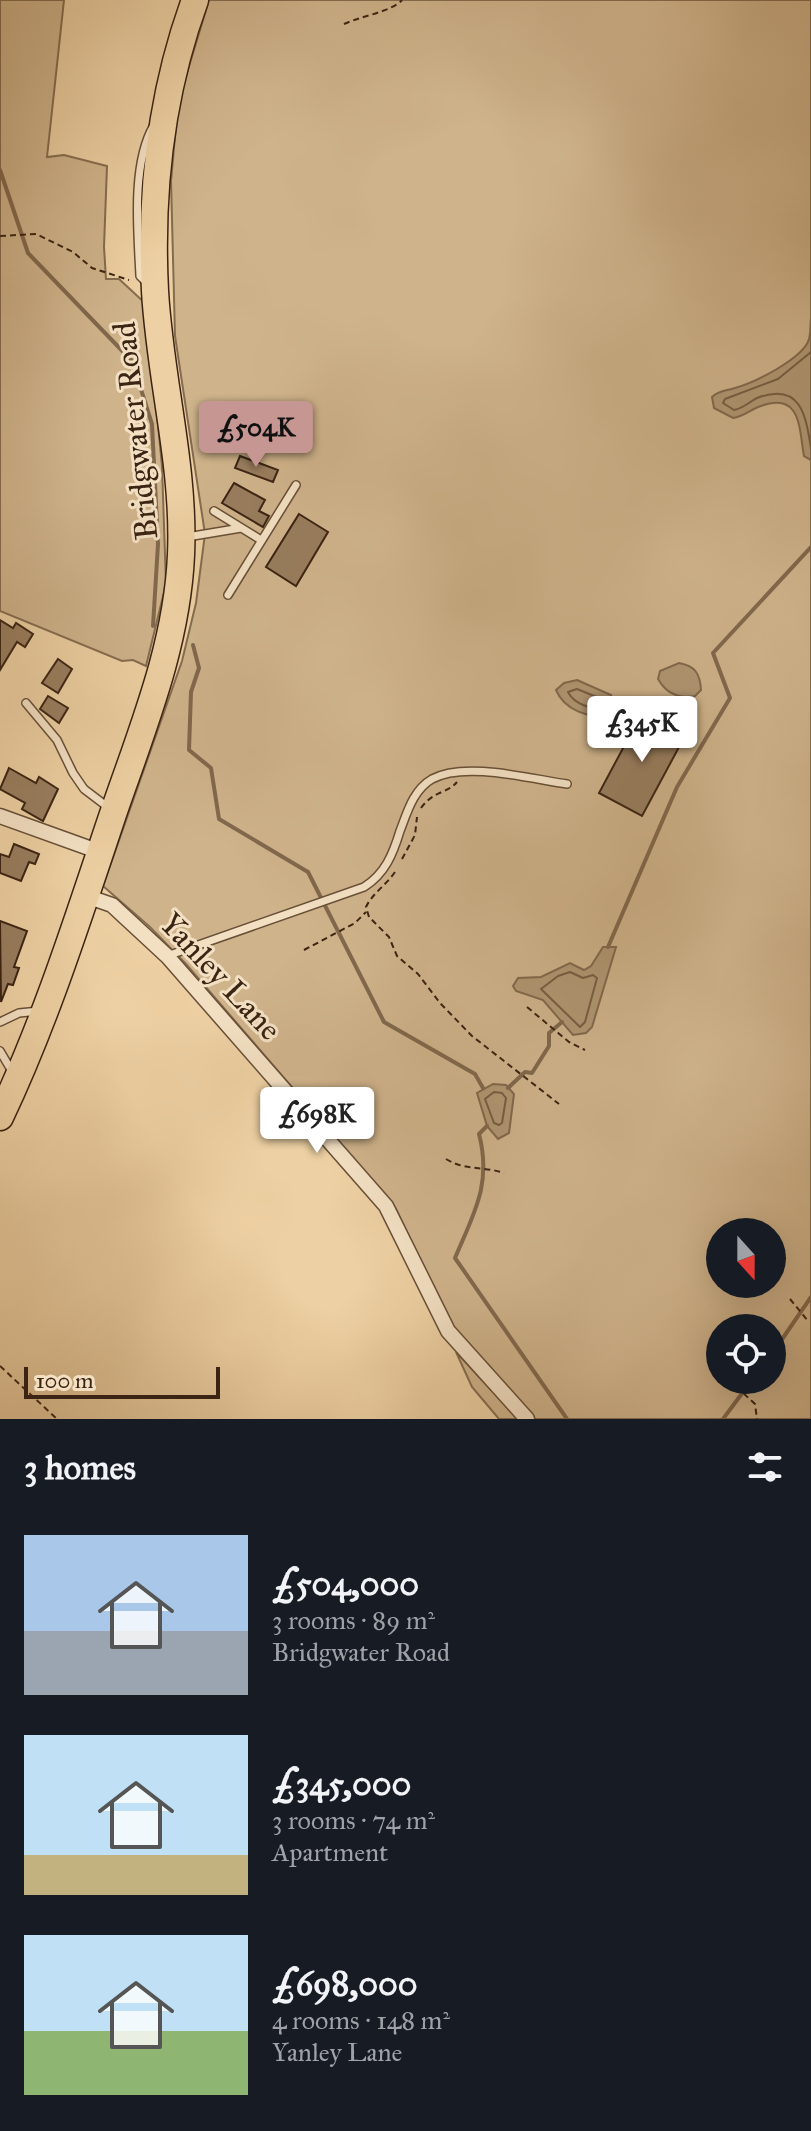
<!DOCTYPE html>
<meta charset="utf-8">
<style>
body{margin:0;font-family:"IM FELL Great Primer",serif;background:#20242c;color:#f1f3f6;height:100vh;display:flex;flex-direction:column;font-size:30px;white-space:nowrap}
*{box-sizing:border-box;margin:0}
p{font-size:26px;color:#9ea1a6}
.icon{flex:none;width:44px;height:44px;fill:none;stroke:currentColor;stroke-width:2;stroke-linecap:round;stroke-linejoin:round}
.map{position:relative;height:1419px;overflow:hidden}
.panel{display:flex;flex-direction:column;background:#171b24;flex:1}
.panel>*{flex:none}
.needle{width:52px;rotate:159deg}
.controls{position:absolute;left:706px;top:1218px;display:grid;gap:16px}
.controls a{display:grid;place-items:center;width:80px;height:80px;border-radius:50%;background:#171b24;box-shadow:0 8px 32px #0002;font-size:40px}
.scale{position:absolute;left:24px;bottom:20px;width:196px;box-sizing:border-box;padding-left:8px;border:4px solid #3b2413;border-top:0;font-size:22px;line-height:28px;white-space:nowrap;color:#3b2413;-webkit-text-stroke:6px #f3e0c3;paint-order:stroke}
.price{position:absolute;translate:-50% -68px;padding:0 18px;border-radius:8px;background:#fff;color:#222;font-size:26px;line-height:52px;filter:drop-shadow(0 2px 4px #0008)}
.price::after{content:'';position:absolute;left:50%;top:48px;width:24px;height:18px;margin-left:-12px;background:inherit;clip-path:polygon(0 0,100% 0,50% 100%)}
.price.active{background:#c59692;color:#111}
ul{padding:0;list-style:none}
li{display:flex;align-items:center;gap:24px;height:200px;padding:0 24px}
li span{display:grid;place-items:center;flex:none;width:224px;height:160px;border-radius:0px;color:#555}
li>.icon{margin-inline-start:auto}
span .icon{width:96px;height:96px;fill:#fffc;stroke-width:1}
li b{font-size:34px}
h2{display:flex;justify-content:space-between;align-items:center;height:96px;padding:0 24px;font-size:34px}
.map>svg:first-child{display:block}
.green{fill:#cfb38b;stroke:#856c4f;stroke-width:2;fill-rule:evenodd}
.water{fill:#b09672;stroke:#81684c;stroke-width:2}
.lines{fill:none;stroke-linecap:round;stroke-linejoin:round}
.shore{stroke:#765d42;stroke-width:2}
.stream{stroke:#81684c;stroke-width:4}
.building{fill:#987d5e;stroke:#3b2413;stroke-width:2}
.lane-casing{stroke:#684f37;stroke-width:10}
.street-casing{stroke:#684f37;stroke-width:17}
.highway-casing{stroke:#3b2413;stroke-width:29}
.path{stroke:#3b2413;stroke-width:2;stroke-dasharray:6 4;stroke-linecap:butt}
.lane{stroke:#f3e0c3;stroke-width:7}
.street{stroke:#f3e0c3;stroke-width:14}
.highway{stroke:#edd0a3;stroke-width:26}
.labels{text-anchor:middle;stroke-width:6;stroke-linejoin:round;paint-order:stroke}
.street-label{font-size:32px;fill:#3b2413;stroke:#f3e0c3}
</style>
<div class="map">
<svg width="811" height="1419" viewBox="0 0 811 1419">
<rect width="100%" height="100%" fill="#edd0a3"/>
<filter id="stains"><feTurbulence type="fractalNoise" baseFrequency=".0025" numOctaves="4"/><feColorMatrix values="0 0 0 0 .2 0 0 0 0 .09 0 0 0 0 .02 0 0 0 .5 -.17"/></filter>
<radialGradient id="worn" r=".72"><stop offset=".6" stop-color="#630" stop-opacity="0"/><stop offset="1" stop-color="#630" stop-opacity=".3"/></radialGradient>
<path class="green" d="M0,0H64L47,157L64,155L107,166L104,247L106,279H119L146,304L162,466L166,584L146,666L133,660L122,661L0,611Z
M209,0H811V1419H535L452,1326L395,1207L186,964L150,927L103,886L182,661L196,603L205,534L175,336L171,181L178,103ZM720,1232H772V1284H720ZM720,1328H772V1380H720Z
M456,1352L518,1419H499L472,1387Z"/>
<path class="water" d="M811,319V460L804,456C799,430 802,391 761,406C751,409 745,416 733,418L714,408L712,397C719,390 726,391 735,388C754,383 804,358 809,339C811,333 810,325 811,319Z
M679,663C695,666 700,673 701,690L695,696C679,699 666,693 658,679L660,671Z
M577,680L611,695L615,711L609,717C588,717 565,711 556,690L564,683Z
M603,947H616L592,1027L586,1033L573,1035L543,1000L516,991L513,986L518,978L541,977L570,963L584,970L591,966Z
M493,1084L506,1085L514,1094L509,1133L498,1139L487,1126L477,1093Z"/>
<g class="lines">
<path class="shore" d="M811,352L778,379L725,399L723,403L734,410C744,408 749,402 757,398C801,381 806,416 811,449
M577,689L604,700L606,707C593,711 574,704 568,692Z
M570,972L583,978L593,975L597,978L585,1022L580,1027L541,989L558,976Z
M494,1092L502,1093L506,1098L502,1123L499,1125L494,1123L485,1099Z"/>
<path class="stream" d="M0,170L28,253L132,361L152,424L158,544L153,626
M193,645L199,668L191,692L189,750L211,768L219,819L308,872L384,1022L475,1074L483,1088
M608,947L677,787L730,698L713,653L811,547
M508,1088L525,1072L532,1073L549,1046V1033L562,1022
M487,1126L479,1134C492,1184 474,1213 455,1258L567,1419
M772,1354L811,1297
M723,1419L752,1380"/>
</g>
<path class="building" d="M240,456L278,470L273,482L235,468Z
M234,483L265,500L259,511L269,516L263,527L222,503Z
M299,514L328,532L296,586L266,567Z
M0,620L13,628L16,623L33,634L25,647L17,642L0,670Z
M58,659L72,669L58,693L42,683Z
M48,696L68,708L59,723L40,709Z
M643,711L686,734L642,816L599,793Z
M9,768L36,783L39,777L58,789L43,821L22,809L25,803L0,789Z
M14,844L39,854L35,864L29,862L21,881L0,873V854L9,857Z
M0,921L27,931L14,967L19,968L13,985L8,984L1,1002Z"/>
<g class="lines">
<g class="lane-casing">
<path id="lane" d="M147,283L140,276C138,232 131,164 154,125
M214,511L261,540
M187,537L241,528
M228,595L296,485
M26,703L57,740L73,773L84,789L109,808
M167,956L364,887C385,874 393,854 400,831C407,813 413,790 432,779C465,761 531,779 567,784
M0,1022L19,1013L39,1011
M0,1051L13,1073"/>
</g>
<g class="street-casing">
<path id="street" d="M0,816L100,852
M86,896L112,905L167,956L386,1206L448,1331L527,1419"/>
</g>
<g class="highway-casing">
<path id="highway" d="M0,1117C46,1020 78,918 112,817C141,732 177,647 181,555C185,466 160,380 155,291C150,193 161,93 195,0"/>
</g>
<path class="path" d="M344,24C361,16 391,12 402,0
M0,236L36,234L73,252L92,268L129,280
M421,808C434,790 447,794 457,782
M402,859L415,835L417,817
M395,872C386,885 372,894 366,907L369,917L389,937L397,956L418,974L440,1003L472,1036L559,1104
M304,950L355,923L366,912
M527,1007L569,1042L585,1050
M446,1159C465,1171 484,1166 504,1173
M790,1299L808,1321
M0,1366L57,1419
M729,1380L755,1404L757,1419"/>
<use href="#lane" class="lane"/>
<use href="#street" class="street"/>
<use href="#highway" class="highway"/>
</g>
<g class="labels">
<g class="street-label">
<text transform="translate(135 431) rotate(-96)" y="11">Bridgwater Road</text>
<text transform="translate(221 976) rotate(47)" y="11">Yanley Lane</text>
</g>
</g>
<rect width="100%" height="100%" filter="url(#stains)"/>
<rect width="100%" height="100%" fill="url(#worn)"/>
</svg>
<div class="controls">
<a><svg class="needle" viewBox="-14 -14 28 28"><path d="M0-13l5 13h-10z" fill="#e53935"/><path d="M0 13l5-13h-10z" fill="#9ea1a6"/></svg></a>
<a><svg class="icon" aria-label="locate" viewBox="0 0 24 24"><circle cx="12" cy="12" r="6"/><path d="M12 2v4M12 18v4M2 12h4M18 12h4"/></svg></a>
</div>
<div class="scale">100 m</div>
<b class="price active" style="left:256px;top:469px">£504K</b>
<b class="price" style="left:642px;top:764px">£345K</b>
<b class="price" style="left:317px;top:1155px">£698K</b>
</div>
<section class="panel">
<h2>3 homes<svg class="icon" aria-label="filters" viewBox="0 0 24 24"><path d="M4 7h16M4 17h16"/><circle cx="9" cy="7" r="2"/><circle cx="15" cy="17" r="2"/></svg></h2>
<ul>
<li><span style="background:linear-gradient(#a9c7e8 60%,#9aa5b1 0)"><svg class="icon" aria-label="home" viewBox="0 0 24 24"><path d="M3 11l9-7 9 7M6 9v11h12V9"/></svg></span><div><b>£504,000</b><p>3 rooms · 89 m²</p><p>Bridgwater Road</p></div></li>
<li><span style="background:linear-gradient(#bfe0f5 75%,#c2b280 0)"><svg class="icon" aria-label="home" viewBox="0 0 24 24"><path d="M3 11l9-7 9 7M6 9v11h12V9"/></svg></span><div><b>£345,000</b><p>3 rooms · 74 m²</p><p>Apartment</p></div></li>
<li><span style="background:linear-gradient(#bfe0f5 60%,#8fb573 0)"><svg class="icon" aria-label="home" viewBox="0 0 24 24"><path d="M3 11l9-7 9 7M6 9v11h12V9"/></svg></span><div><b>£698,000</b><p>4 rooms · 148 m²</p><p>Yanley Lane</p></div></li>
</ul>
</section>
